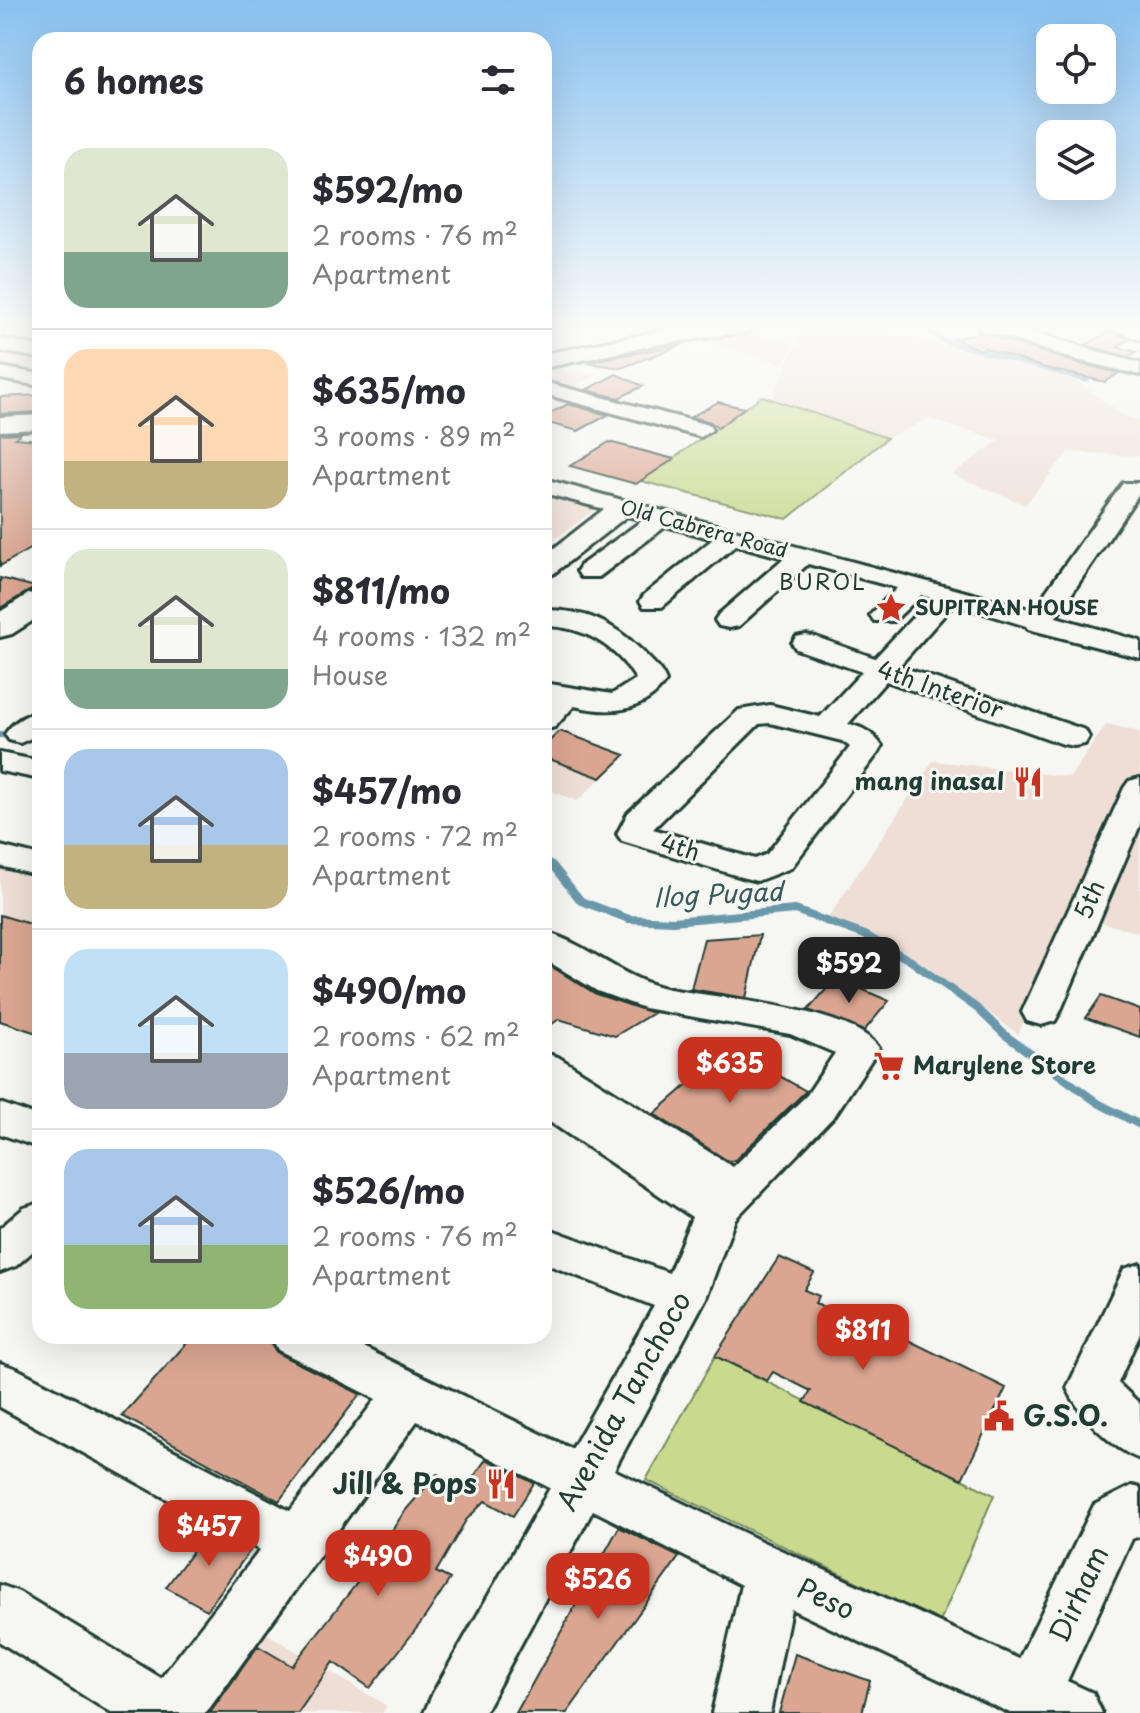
<!DOCTYPE html>
<meta charset="utf-8">
<style>
body{margin:0;font-family:"Playpen Sans",sans-serif;background:#f2f2f3;color:#2b2b33;height:100vh;display:flex;flex-direction:column;font-size:30px;white-space:nowrap}
*{box-sizing:border-box;margin:0}
p{font-size:26px;color:#7c7c81}
.icon{flex:none;width:44px;height:44px;fill:none;stroke:currentColor;stroke-width:2;stroke-linecap:round;stroke-linejoin:round}
.map{position:relative;flex:1;overflow:hidden}
.side{position:absolute;left:32px;top:32px;width:520px;height:1312px;display:flex;flex-direction:column;background:#fff;border-radius:24px;box-shadow:0 8px 32px #0002}
.side>*{flex:none}
.tools{position:absolute;left:1036px;top:24px;display:grid;gap:16px}
.tools a{display:grid;place-items:center;width:80px;height:80px;border-radius:16px;background:#fff;box-shadow:0 8px 32px #0002;font-size:40px}
.price{position:absolute;translate:-50% -68px;padding:0 18px;border-radius:16px;background:#c8321e;color:#fff;font-size:26px;line-height:52px;filter:drop-shadow(0 2px 4px #0008)}
.price::after{content:'';position:absolute;left:50%;top:48px;width:24px;height:18px;margin-left:-12px;background:inherit;clip-path:polygon(0 0,100% 0,50% 100%)}
.price.current{background:#222;color:#fff}
ul{padding:0;list-style:none}
li{display:flex;align-items:center;gap:24px;height:200px;padding:0 32px}
li+li{border-top:2px solid #e1e1e2}
li span{display:grid;place-items:center;flex:none;width:224px;height:160px;border-radius:24px;color:#555}
li>.icon{margin-inline-start:auto}
span .icon{width:96px;height:96px;fill:#fffc;stroke-width:1}
li b{font-size:34px}
h2{display:flex;justify-content:space-between;align-items:center;height:96px;padding:0 32px;font-size:34px}
.map>svg:first-child{display:block}
.built{fill:#eeded5}
.green{fill:#c9d98d;stroke:#748b60;stroke-width:2}
.lines{fill:none;stroke-linecap:round;stroke-linejoin:round}
.stream-far2{stroke:#6998ab;stroke-width:5}
.stream-far1{stroke:#6998ab;stroke-width:6}
.stream{stroke:#6998ab;stroke-width:8}
.building{fill:#dba691;stroke:#1f3d34;stroke-width:2}
.minor-casing{stroke:#1f3d34;stroke-width:6}
.major-casing{stroke:#1f3d34;stroke-width:6}
.minor{fill:#f6f6f2;fill-rule:evenodd}
.major{fill:#f6f6f2;fill-rule:evenodd}
.labels{text-anchor:middle;stroke-width:6;stroke-linejoin:round;paint-order:stroke}
.far-street-label{font-size:20px;fill:#1f3d34;stroke:#f6f6f2}
.far-poi-label{font-size:20px;font-weight:bold;fill:#1f3d34;stroke:#f6f6f2;text-anchor:start}
.far-neighbourhood-label{font-size:22px;letter-spacing:2px;fill:#1f3d34;stroke:#f6f6f2}
.street-label{font-size:24px;fill:#1f3d34;stroke:#f6f6f2}
.poi-label{font-size:24px;font-weight:bold;fill:#1f3d34;stroke:#f6f6f2;text-anchor:end}
.water-label{font-size:26px;font-style:italic;fill:#385b5c;stroke:#f6f6f2}
.near-street-label{font-size:28px;fill:#1f3d34;stroke:#f6f6f2}
.near-poi-label{font-size:28px;font-weight:bold;fill:#1f3d34;stroke:#f6f6f2;text-anchor:start}
</style>
<div class="map">
<svg width="1140" height="1713" viewBox="0 0 1140 1713">
<rect width="100%" height="100%" fill="#f6f6f2"/>
<filter id="ink" filterUnits="userSpaceOnUse"><feTurbulence type="fractalNoise" baseFrequency=".0125" numOctaves="2"/><feDisplacementMap in="SourceGraphic" scale="16" xChannelSelector="R" yChannelSelector="G"/><feConvolveMatrix kernelMatrix="1 2 1 2 8 2 1 2 1" color-interpolation-filters="sRGB"/></filter>
<g filter="url(#ink)">
<path class="built" d="M818,325H872L1073,378L1124,416L1140,420V456L1068,452L1025,505L952,474L1000,440L928,419L887,438L773,398L796,343L794,327Z
M754,332L794,343L783,364L695,339Z
M0,348L40,355V378L0,370Z
M544,368L597,374L564,391L544,386Z
M544,493L598,507L544,547Z
M1107,724L1140,732V933L1070,914L1018,1034L917,960L867,932L828,918L933,761L1070,777Z
M544,757L601,778L577,801L544,788Z
M0,869L40,880V1034L0,1021Z
M857,952L888,968L869,991L837,977Z
M259,1629L387,1706L382,1713H198Z"/>
<path class="green" d="M762,396L887,438L787,519L641,481Z
M715,1356L994,1495L940,1622L646,1480Z"/>
<g class="lines">
<path class="stream-far2" d="M921,325L944,341L1087,380"/>
<path class="stream-far1" d="M0,735L14,736"/>
<path class="stream" d="M544,861L552,865L581,901L629,919L673,921L795,910L865,935L911,961L978,1009L1005,1035L1098,1103L1140,1125"/>
</g>
<path class="building" d="M1110,331L1130,339L1117,347L1137,352L1128,357L1086,345Z
M979,332L1076,363L1119,373L1105,382L1042,367L985,348L980,350L954,339Z
M684,344L621,368L590,363L598,360Z
M616,374L643,386L619,398L586,390Z
M40,395V412L0,414V397Z
M718,402L744,408L718,428L710,422L691,417Z
M568,404L608,415L578,431L544,422V416Z
M21,433L15,438L40,440V543L0,566V434Z
M609,442L674,459L636,484L570,466Z
M0,578L36,587L0,608Z
M560,731L625,755L601,778L544,757V746Z
M0,915L40,927V1034L0,1021Z
M760,935L746,998L691,989L704,939Z
M544,962L596,994L653,1013L615,1036L559,1019L544,1030Z
M836,978L889,1001L864,1031L808,1010Z
M1101,996L1140,1010V1037L1086,1018Z
M730,1048L806,1091L735,1160L728,1161L654,1114Z
M779,1257L814,1273L804,1290L819,1296L815,1303L852,1320L855,1314L1006,1388L962,1479L804,1402L811,1391L773,1372L767,1381L715,1356Z
M193,1336H259L270,1342L277,1353L360,1394L279,1501L122,1416Z
M486,1459L534,1483L513,1516L485,1501L466,1520L436,1572L450,1579L423,1620L370,1688L333,1662L298,1713H210L258,1646L292,1666L364,1574L404,1512L437,1474L464,1491Z
M211,1527L251,1549L207,1610L166,1587Z
M619,1527L679,1557L567,1713H516Z
M795,1654L870,1681L862,1713H779Z"/>
<g class="lines">
<g class="minor-casing">
<path id="minor" d="M977,325C1032,325 1086,351 1140,363V375L1077,360L979,329Z
M1110,325L1140,327V340L1112,329Z
M0,339L40,346V358L0,351Z
M0,367L40,374V386L0,379Z
M544,382L709,425L712,430L701,437L544,394Z
M40,415V429L0,431V417Z
M544,479L1033,610L1123,483H1139L1140,492L1056,617L1140,641V658L1028,629L1026,626L954,604L899,666L1085,730L1089,737L1085,744L1074,746L1063,744L886,681L848,724C863,727 873,733 882,746L878,753L791,868L757,881L745,878L622,841L617,834L628,813L739,710L770,705L820,717L862,672L796,649L792,643L796,637L806,635L816,637L875,658L931,598L921,595L894,621H874L870,615L897,588L808,564L739,626L729,628L719,626L715,620L719,614L784,558L736,545L662,607H644L640,601L644,595L713,539L666,526L599,577H581L577,571L581,565L643,520L627,516L553,574L544,576V556L604,509L544,493ZM770,723L842,741L850,747L767,854L755,859L653,829L759,724Z
M544,610C586,610 612,622 642,651C651,661 661,668 666,681C643,714 609,714 574,706L555,727L544,730L547,700L544,699V683L612,694L636,679C615,645 583,626 544,626Z
M40,711V734L20,743L9,740L5,734C13,722 26,714 40,711Z
M0,753L40,761V779L0,771Z
M1140,778V825L1060,1012L1055,1021L1041,1025L1027,1021L1022,1012L1124,788L1129,781Z
M0,846L40,856V876L0,866Z
M544,932C587,943 620,978 665,988C712,998 854,1008 879,1048L835,1115L735,1219L706,1298L614,1470L763,1542L1019,1659L1094,1505L1132,1486L1140,1488V1536L1132,1539L1067,1681L1093,1693L1102,1713H1010L791,1609L770,1713H712L741,1585L593,1510L484,1713H424L433,1693L550,1488L417,1421L206,1713H111L0,1642V1585L19,1592L161,1678L260,1550L0,1407V1363L17,1369L290,1511L376,1399L278,1350L271,1336H340L572,1449L654,1306L544,1263V1227L669,1273L692,1217L544,1118V1053L558,1057L733,1167L807,1095L835,1053L790,1034L644,1008L597,991L544,959Z
M0,1103L40,1117V1148L0,1134Z
M40,1203V1245L16,1266L0,1272V1228L24,1208Z
M1140,1264V1333L1118,1383L1140,1404V1459C1111,1448 1080,1416 1067,1388L1124,1269Z"/>
</g>
<g class="major-casing">
<path id="major" d="M691,325H758L746,332L660,344L544,368V354Z
M40,591V616L12,634L0,637V612L28,594Z"/>
</g>
<use href="#minor" class="minor"/>
<use href="#major" class="major"/>
</g>
</g>
<linearGradient id="sky" x2="0" y2="1"><stop stop-color="#89c1f0"/><stop offset="0.58" stop-color="#fbfbf9"/><stop offset="1" stop-color="#fbfbf9" stop-opacity="0"/></linearGradient>
<rect width="1140" height="565" fill="url(#sky)"/>
<defs>
<g id="sight-bare" transform="scale(2.4)"><path d="M0-6L1.8-2.2L6-1.7L2.9 1.2L3.7 5.4L0 3.3L-3.7 5.4L-2.9 1.2L-6-1.7L-1.8-2.2Z" fill="#c8321e" stroke="#f6f6f2" stroke-width="2.5" paint-order="stroke"/></g>
<g id="restaurant-bare" transform="scale(2.4)"><path d="M-5-6h1v4h1v-4h1v4h1v-4h1v5L-1.5 .5V6h-2V.5L-5-1ZM5-6V6H3V1.5H1.5Q1.5-4 5-6Z" fill="#c8321e" stroke="#f6f6f2" stroke-width="2.5" paint-order="stroke"/></g>
<g id="supermarket-bare" transform="scale(2.4)"><path d="M-6-5.5h2.5l.6 2H6L4.5 2H-2.5L-4.4-4H-6ZM-1.5 3.2a1.3 1.3 0 1 0 .1 0ZM3 3.2a1.3 1.3 0 1 0 .1 0Z" fill="#c8321e" stroke="#f6f6f2" stroke-width="2.5" paint-order="stroke"/></g>
<g id="civic-bare" transform="scale(2.4)"><path d="M-.6-6.5H3V-4.5H.6V-3L4-1V1h2V6H-6V1h2V-1L-.6-3ZM-1.2 2.5V6h2.4V2.5Z" fill="#c8321e" stroke="#f6f6f2" stroke-width="2.5" paint-order="stroke"/></g>
</defs>
<g fill-rule="evenodd">
<use href="#sight-bare" x="891" y="608"/>
<use href="#restaurant-bare" x="1028" y="782"/>
<use href="#supermarket-bare" x="889" y="1066"/>
<use href="#civic-bare" x="999" y="1416"/>
<use href="#restaurant-bare" x="501" y="1484"/>
</g>
<g class="labels">
<g class="far-street-label">
<text transform="translate(704 529) rotate(15)" y="7">Old Cabrera Road</text>
</g>
<g class="far-poi-label">
<text x="915" y="615">SUPITRAN HOUSE</text>
</g>
<g class="far-neighbourhood-label">
<text x="823" y="590">BUROL</text>
</g>
<g class="street-label">
<text transform="translate(940 690) rotate(19)" y="8">4th Interior</text>
<text transform="translate(680 848) rotate(17)" y="8">4th</text>
<text transform="translate(1090 900) rotate(-66)" y="8">5th</text>
</g>
<g class="poi-label">
<text x="1004" y="790">mang inasal</text>
<text x="913" y="1074" text-anchor="start">Marylene Store</text>
</g>
<g class="water-label">
<text transform="translate(718 895) rotate(-3)" y="9">Ilog Pugad</text>
</g>
<g class="near-street-label">
<text transform="translate(624 1401) rotate(-61)" y="10">Avenida Tanchoco</text>
<text transform="translate(1079 1594) rotate(-65)" y="10">Dirham</text>
<text transform="translate(826 1599) rotate(25)" y="10">Peso</text>
</g>
<g class="near-poi-label">
<text x="1023" y="1426">G.S.O.</text>
<text x="477" y="1494" text-anchor="end">Jill &amp; Pops</text>
</g>
</g>
</svg>
<div class="tools">
<a><svg class="icon" aria-label="locate" viewBox="0 0 24 24"><circle cx="12" cy="12" r="6"/><path d="M12 2v4M12 18v4M2 12h4M18 12h4"/></svg></a>
<a><svg class="icon" aria-label="layers" viewBox="0 0 24 24"><path d="M12 4l9 5-9 5-9-5zM3 14l9 5 9-5"/></svg></a>
</div>
<b class="price current" style="left:849px;top:1005px">$592</b>
<b class="price" style="left:730px;top:1105px">$635</b>
<b class="price" style="left:863px;top:1372px">$811</b>
<b class="price" style="left:209px;top:1568px">$457</b>
<b class="price" style="left:378px;top:1598px">$490</b>
<b class="price" style="left:598px;top:1621px">$526</b>
<section class="side">
<h2>6 homes<svg class="icon" aria-label="filters" viewBox="0 0 24 24"><path d="M4 7h16M4 17h16"/><circle cx="9" cy="7" r="2"/><circle cx="15" cy="17" r="2"/></svg></h2>
<ul>
<li><span style="background:linear-gradient(#dfe7d0 65%,#7fa58c 0)"><svg class="icon" aria-label="home" viewBox="0 0 24 24"><path d="M3 11l9-7 9 7M6 9v11h12V9"/></svg></span><div><b>$592/mo</b><p>2 rooms · 76 m²</p><p>Apartment</p></div></li>
<li><span style="background:linear-gradient(#ffd9b3 70%,#c2b280 0)"><svg class="icon" aria-label="home" viewBox="0 0 24 24"><path d="M3 11l9-7 9 7M6 9v11h12V9"/></svg></span><div><b>$635/mo</b><p>3 rooms · 89 m²</p><p>Apartment</p></div></li>
<li><span style="background:linear-gradient(#dfe7d0 75%,#7fa58c 0)"><svg class="icon" aria-label="home" viewBox="0 0 24 24"><path d="M3 11l9-7 9 7M6 9v11h12V9"/></svg></span><div><b>$811/mo</b><p>4 rooms · 132 m²</p><p>House</p></div></li>
<li><span style="background:linear-gradient(#a9c7e8 60%,#c2b280 0)"><svg class="icon" aria-label="home" viewBox="0 0 24 24"><path d="M3 11l9-7 9 7M6 9v11h12V9"/></svg></span><div><b>$457/mo</b><p>2 rooms · 72 m²</p><p>Apartment</p></div></li>
<li><span style="background:linear-gradient(#bfe0f5 65%,#9aa5b1 0)"><svg class="icon" aria-label="home" viewBox="0 0 24 24"><path d="M3 11l9-7 9 7M6 9v11h12V9"/></svg></span><div><b>$490/mo</b><p>2 rooms · 62 m²</p><p>Apartment</p></div></li>
<li><span style="background:linear-gradient(#a9c7e8 60%,#8fb573 0)"><svg class="icon" aria-label="home" viewBox="0 0 24 24"><path d="M3 11l9-7 9 7M6 9v11h12V9"/></svg></span><div><b>$526/mo</b><p>2 rooms · 76 m²</p><p>Apartment</p></div></li>
</ul>
</section>
</div>
